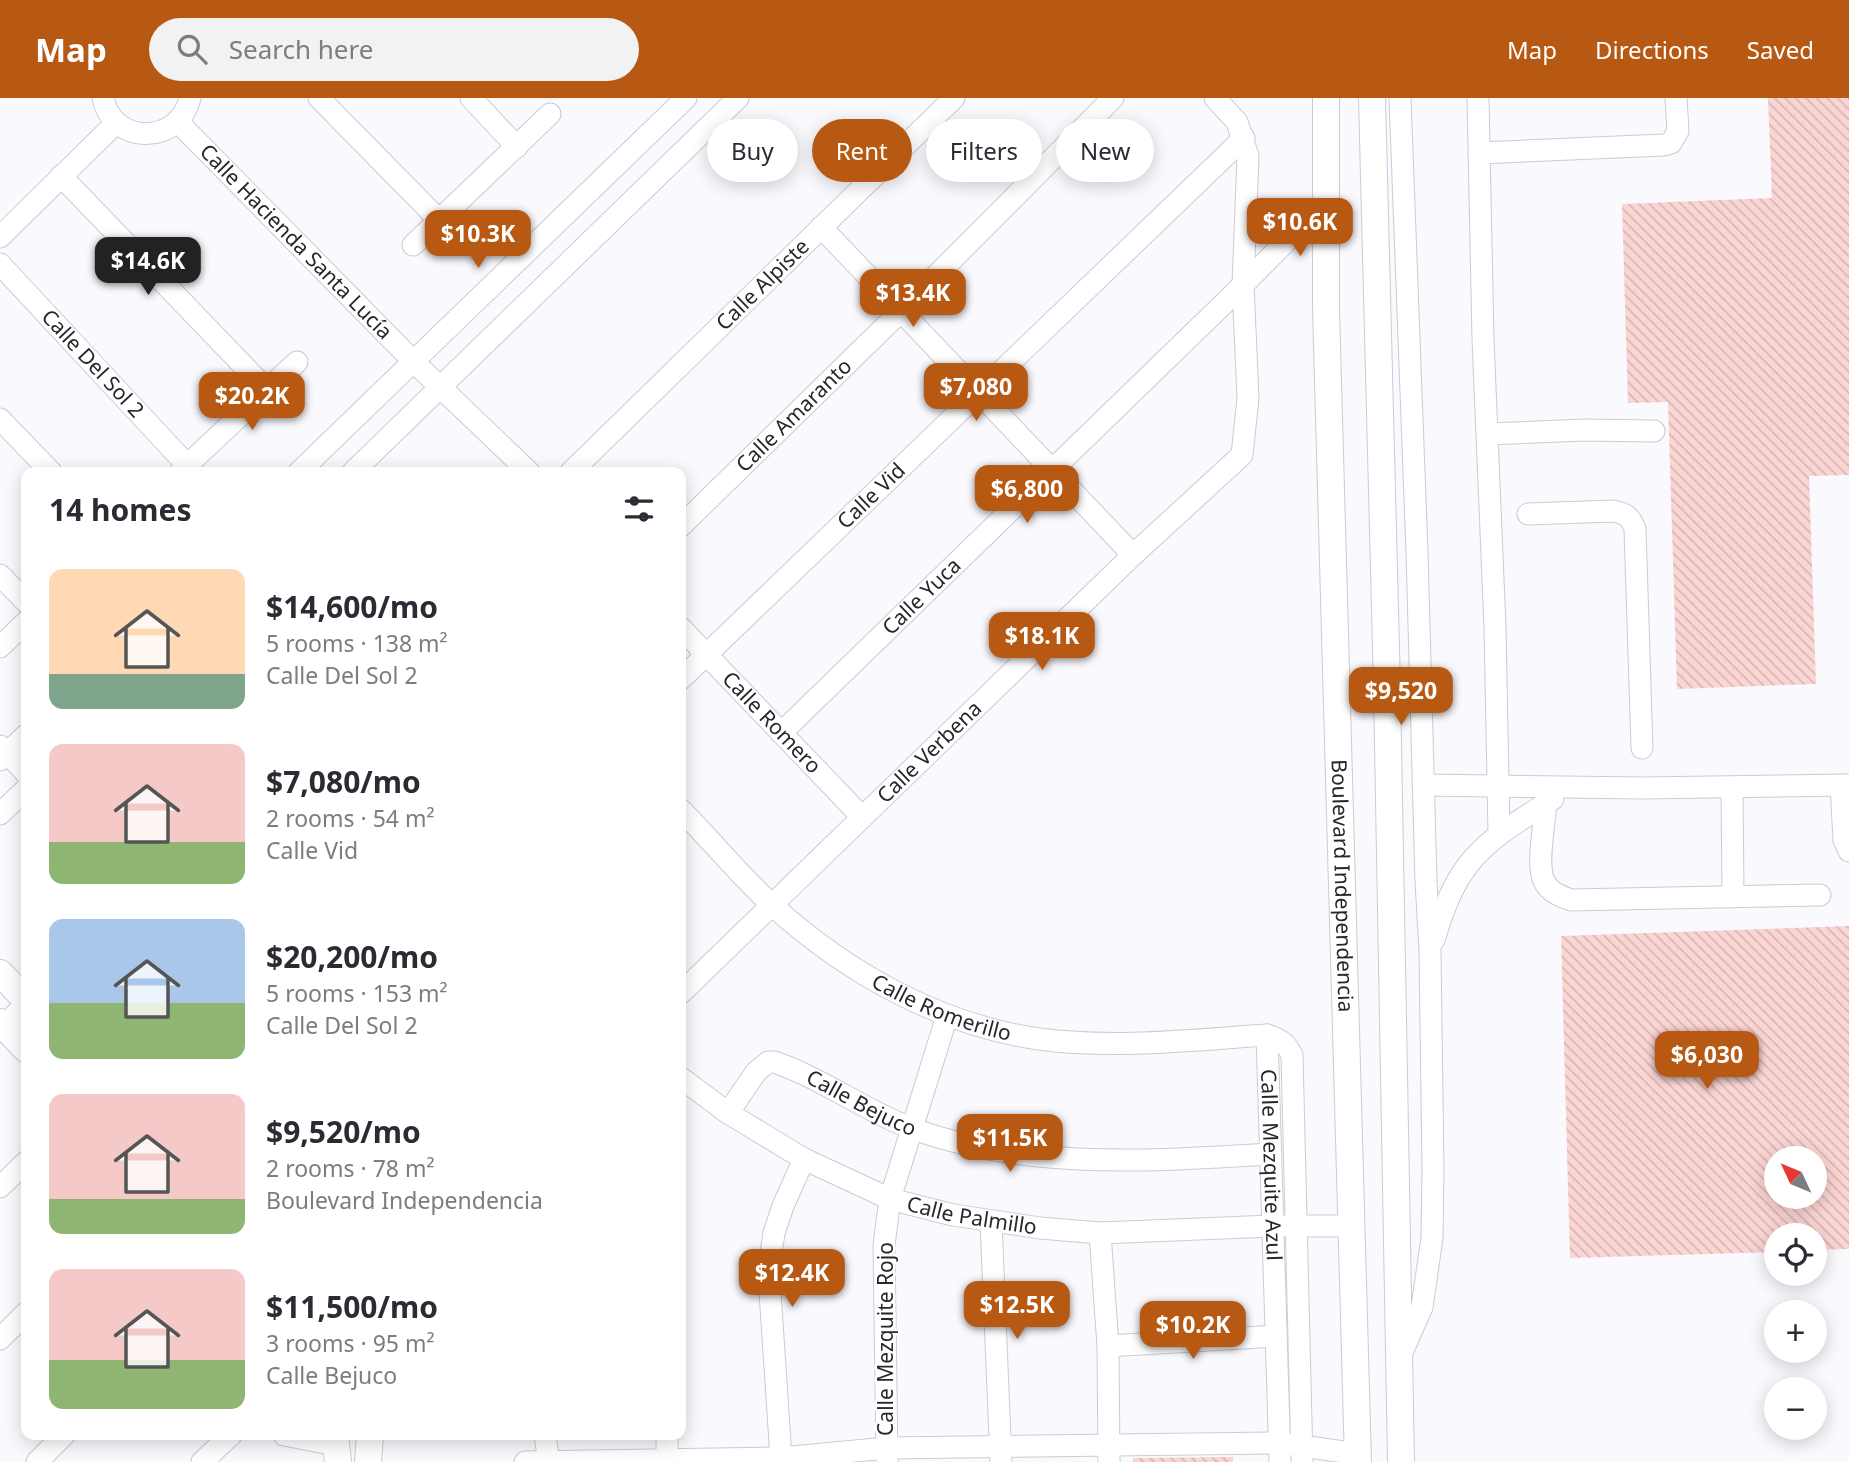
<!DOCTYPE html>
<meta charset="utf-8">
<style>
body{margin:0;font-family:"Noto Sans",sans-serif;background:#f2f2f3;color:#2b2b33;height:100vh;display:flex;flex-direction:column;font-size:26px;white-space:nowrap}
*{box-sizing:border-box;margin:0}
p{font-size:23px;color:#7c7c81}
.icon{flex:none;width:38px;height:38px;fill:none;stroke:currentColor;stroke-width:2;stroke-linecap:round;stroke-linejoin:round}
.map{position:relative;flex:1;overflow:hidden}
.side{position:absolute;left:21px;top:369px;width:665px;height:973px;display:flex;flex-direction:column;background:#fff;border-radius:14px;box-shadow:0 4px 18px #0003}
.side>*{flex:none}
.top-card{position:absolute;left:707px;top:21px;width:665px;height:63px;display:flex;gap:14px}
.needle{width:46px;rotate:314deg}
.fabs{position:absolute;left:1764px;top:1048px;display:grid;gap:14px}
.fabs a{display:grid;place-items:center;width:63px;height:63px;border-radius:50%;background:#fff;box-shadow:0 4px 18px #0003;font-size:35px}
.price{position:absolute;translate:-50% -60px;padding:0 16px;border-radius:14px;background:#b85913;color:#fff;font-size:23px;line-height:46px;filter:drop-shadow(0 2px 4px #0008)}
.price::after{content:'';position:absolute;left:50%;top:42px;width:21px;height:16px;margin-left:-10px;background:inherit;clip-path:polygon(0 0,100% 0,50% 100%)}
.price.on{background:#222;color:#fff}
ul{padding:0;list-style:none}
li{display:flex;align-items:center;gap:21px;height:175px;padding:0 28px}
li span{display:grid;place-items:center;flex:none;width:196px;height:140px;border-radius:14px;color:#555}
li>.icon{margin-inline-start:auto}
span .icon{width:84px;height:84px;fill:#fffc;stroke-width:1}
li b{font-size:30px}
h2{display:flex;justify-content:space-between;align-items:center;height:84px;padding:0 28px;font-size:30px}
.chip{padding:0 24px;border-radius:32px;background:#fff;box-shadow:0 4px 18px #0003;font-size:24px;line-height:63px}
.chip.on{background:#b85913;color:#fff}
header{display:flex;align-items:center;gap:42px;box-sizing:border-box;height:98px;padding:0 35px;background:#b85913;color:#fff}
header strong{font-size:33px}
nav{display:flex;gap:38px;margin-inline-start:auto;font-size:24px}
.search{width:490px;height:63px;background:#f2f2f3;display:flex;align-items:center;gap:18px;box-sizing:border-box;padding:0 24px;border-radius:38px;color:#7c7c81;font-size:26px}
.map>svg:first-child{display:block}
</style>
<header>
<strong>Map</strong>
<div class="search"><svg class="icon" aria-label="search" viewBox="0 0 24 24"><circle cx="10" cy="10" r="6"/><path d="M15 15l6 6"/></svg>Search here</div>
<nav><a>Map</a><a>Directions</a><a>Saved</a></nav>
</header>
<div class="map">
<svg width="1849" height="1364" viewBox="0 0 1849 1364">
<defs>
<pattern id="building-back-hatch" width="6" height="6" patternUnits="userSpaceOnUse" patternTransform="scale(1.75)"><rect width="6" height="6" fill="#fbd5d3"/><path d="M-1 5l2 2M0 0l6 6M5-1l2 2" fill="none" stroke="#d7b7b5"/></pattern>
</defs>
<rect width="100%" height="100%" fill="#f9f9fe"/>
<!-- building -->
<g fill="url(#building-back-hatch)" fill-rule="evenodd">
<path d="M1768,0H1849V377L1809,378L1816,586L1677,591L1668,304L1628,305L1622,106L1772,100Z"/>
<path d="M1849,828V1151L1815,1152V1138H1776V1154L1570,1160L1561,838ZM1776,1060H1815V1099H1776Z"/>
<path d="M1233,1359V1364H1133V1360Z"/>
</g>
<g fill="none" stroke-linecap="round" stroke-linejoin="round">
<defs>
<g id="minor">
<path d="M103,0C113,48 179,47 190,0"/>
<path d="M319,0L439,122"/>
<path d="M471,0L517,49"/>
<path d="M1400,0L1417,454L1426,783L1430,854L1433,1071L1432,1140L1422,1209L1400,1259"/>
<path d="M1478,0L1483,241L1495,529L1499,736"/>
<path id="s1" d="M178,24L414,264L529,374"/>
<path d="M1479,55L1664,47L1671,45L1678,33L1676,0"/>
<path d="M61,78L266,291"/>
<path d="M821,129L1133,457"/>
<path d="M0,139L116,25"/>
<path d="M413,147L550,16"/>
<path id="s2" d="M0,166L187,367"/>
<path d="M0,321L51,374"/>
<path d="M1488,336L1584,332L1654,333"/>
<path d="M180,374L297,264"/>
<path d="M299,374L686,0"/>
<path d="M353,374L738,0"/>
<path id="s3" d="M571,374L954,0"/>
<path d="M1528,416L1613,413C1625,415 1631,419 1635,431L1642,650"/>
<path id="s4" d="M681,428L901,213L1113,0"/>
<path d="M0,477L26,504"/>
<path id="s5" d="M681,530L862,719"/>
<path d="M0,549L26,524"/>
<path id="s6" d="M681,581L1244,40"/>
<path id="s7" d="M781,635L1243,187L1326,103"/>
<path d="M0,648L26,675"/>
<path d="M0,662L26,637"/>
<path d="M1423,687L1643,690L1849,687"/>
<path d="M1841,687L1844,742L1849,753"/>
<path d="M1732,690L1733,797"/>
<path d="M1546,705C1545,724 1536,766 1544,783C1549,794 1560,798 1571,802L1820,797"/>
<path id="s8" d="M681,712C712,743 740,778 773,808C847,875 940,927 1039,941C1114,951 1192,942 1267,937C1280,941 1286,945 1292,957L1302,1364"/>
<path d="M0,716L26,691"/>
<path d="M1434,842C1458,759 1484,745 1553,701"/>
<path id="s9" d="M681,895L1133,457L1242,357L1248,300L1243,187L1248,58L1237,24L1215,0"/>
<path d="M0,932L26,906"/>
<path id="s10" d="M1267,937L1280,1364"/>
<path id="s11" d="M681,980L728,1015L804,1061L890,1101L953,1117L1040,1130L1100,1135L1272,1128H1351"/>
<path id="s12" d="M728,1015L756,974L768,964H774C822,980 865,1013 913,1031C1027,1072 1151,1063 1271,1056"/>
<path d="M0,1089L26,1064"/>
<path d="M991,1124L1001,1364"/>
<path d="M1100,1135L1108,1248L1109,1364"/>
<path d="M0,1241L26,1215"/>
<path d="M1108,1248L1276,1238"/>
<path d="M284,1337L336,1347"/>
<path d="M545,1337L549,1364"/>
<path d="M667,1337V1360"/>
<path d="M781,1360L770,1194V1162L774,1135L783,1108L804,1061"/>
<path d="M887,1362L884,1147L890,1101L947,918"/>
<path d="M37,1364L64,1337"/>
<path d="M202,1364L231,1337"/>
<path d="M525,1364L781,1360L887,1350L1280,1345L1358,1356"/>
</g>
<g id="major">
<path id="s13" d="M1326,0V211L1358,1364"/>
<path d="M1372,0L1387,590L1401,1364"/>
<path d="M0,875L26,902"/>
<path d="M0,924L26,951"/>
<path d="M335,1337L338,1364"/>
<path d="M368,1364L370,1337"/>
</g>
</defs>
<!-- minor casing -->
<use href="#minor" stroke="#cbcbd6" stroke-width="23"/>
<!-- major casing -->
<use href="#major" stroke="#cbcbd6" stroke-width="28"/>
<!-- minor -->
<use href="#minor" stroke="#fff" stroke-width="21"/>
<!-- major -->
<use href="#major" stroke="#fff" stroke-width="26"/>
</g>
<g text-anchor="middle" stroke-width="5" stroke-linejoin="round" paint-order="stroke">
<!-- street labels -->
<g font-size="21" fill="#27272b" stroke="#fff">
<text dy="7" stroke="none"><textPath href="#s1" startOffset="168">Calle Hacienda Santa Lucía</textPath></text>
<text dy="7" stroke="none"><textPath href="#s3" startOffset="268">Calle Alpiste</textPath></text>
<text dy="7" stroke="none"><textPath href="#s2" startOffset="136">Calle Del Sol 2</textPath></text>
<text dy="7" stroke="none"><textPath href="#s4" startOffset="158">Calle Amaranto</textPath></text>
<text dy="7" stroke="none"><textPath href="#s6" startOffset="264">Calle Vid</textPath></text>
<text dy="7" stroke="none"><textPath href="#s7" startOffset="196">Calle Yuca</textPath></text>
<text dy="7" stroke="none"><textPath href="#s5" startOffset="131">Calle Romero</textPath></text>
<text dy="7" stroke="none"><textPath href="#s9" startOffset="346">Calle Verbena</textPath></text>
<text dy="7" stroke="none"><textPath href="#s13" startOffset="788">Boulevard Independencia</textPath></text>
<text dy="7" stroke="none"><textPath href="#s8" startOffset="332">Calle Romerillo</textPath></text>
<text dy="7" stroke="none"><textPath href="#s12" startOffset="168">Calle Bejuco</textPath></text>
<text dy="7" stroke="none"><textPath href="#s10" startOffset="130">Calle Mezquite Azul</textPath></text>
<text dy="7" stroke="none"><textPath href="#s11" startOffset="326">Calle Palmillo</textPath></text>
<text transform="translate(886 1241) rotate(-90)" y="7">Calle Mezquite Rojo</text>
</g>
</g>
</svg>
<div class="fabs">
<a><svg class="needle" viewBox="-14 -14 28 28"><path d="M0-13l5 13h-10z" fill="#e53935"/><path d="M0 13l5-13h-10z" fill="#7c7c81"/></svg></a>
<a><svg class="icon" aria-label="locate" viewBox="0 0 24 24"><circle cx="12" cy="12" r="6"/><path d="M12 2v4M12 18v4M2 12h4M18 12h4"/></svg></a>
<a>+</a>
<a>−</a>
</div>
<b class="price" style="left:1300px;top:160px">$10.6K</b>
<b class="price" style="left:478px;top:172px">$10.3K</b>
<b class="price on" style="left:148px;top:199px">$14.6K</b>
<b class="price" style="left:913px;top:231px">$13.4K</b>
<b class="price" style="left:976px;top:325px">$7,080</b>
<b class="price" style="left:252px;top:334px">$20.2K</b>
<b class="price" style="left:1027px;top:427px">$6,800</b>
<b class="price" style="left:1042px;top:574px">$18.1K</b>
<b class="price" style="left:1401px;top:629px">$9,520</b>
<b class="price" style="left:1707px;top:993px">$6,030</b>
<b class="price" style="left:1010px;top:1076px">$11.5K</b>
<b class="price" style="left:792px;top:1211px">$12.4K</b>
<b class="price" style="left:1017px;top:1243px">$12.5K</b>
<b class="price" style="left:1193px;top:1263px">$10.2K</b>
<div class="top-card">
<a class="chip">Buy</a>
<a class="chip on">Rent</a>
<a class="chip">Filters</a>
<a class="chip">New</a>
</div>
<section class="side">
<h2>14 homes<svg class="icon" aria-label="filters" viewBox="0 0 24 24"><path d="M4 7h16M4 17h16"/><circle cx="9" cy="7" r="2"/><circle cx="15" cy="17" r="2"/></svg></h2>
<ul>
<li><span style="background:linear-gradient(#ffd9b3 75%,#7fa58c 0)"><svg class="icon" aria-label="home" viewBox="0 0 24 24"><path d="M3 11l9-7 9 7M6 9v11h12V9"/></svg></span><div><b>$14,600/mo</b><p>5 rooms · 138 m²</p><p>Calle Del Sol 2</p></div></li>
<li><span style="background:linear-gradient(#f6c9c9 70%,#8fb573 0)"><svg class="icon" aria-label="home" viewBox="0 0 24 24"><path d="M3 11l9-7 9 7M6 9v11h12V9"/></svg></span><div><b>$7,080/mo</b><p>2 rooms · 54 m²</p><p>Calle Vid</p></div></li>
<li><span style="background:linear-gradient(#a9c7e8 60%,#8fb573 0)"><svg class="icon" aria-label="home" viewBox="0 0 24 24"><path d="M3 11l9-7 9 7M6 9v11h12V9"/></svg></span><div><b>$20,200/mo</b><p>5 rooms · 153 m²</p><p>Calle Del Sol 2</p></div></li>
<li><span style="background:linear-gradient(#f6c9c9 75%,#8fb573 0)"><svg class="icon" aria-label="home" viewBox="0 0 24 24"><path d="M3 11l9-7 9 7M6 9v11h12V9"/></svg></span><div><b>$9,520/mo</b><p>2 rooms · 78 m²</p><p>Boulevard Independencia</p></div></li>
<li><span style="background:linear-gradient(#f6c9c9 65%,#8fb573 0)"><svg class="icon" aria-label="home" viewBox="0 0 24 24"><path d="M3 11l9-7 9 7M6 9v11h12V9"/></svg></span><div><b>$11,500/mo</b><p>3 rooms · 95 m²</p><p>Calle Bejuco</p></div></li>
</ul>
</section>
</div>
